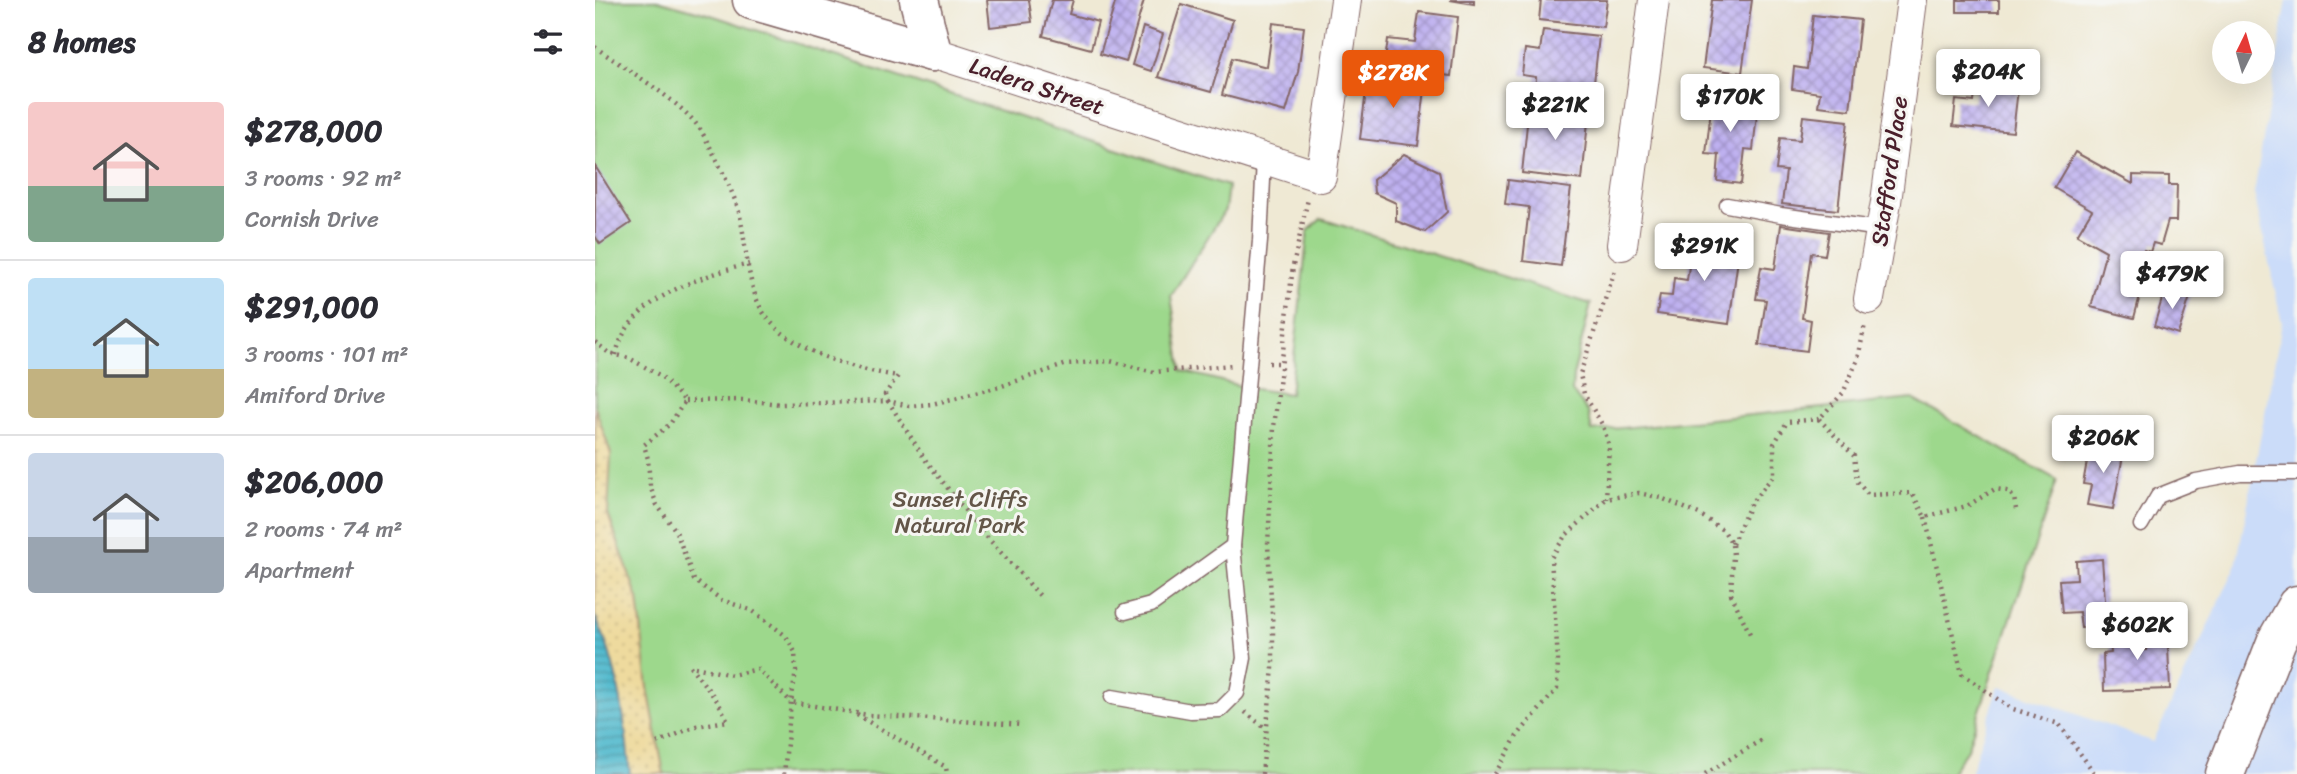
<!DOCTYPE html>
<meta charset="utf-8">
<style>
body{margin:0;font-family:Sriracha,sans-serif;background:#f7f7f7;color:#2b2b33;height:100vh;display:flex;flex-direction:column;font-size:26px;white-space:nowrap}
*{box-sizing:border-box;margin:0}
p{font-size:23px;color:#7c7c81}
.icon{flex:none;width:38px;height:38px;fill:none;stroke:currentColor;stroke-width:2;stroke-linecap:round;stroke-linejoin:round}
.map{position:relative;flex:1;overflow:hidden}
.side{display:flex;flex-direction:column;background:#fff;width:595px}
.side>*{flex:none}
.needle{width:46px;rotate:5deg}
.controls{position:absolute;left:1617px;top:21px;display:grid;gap:14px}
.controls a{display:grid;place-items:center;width:63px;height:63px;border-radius:50%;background:#fff;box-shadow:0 7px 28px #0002;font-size:35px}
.price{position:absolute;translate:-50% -60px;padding:0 16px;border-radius:7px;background:#fff;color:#222;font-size:23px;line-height:46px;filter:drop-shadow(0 2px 4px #0008)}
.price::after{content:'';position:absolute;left:50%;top:42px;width:21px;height:16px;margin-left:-10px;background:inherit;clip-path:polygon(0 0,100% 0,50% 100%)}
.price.current{background:#ea580c;color:#fff}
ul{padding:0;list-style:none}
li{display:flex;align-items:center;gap:21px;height:175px;padding:0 28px}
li+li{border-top:2px solid #e1e1e2}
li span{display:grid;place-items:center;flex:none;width:196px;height:140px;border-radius:7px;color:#555}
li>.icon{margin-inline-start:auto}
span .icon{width:84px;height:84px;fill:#fffc;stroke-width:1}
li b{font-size:30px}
h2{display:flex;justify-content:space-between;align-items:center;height:84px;padding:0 28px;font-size:30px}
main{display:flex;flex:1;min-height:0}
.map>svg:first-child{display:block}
</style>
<main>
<section class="side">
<h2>8 homes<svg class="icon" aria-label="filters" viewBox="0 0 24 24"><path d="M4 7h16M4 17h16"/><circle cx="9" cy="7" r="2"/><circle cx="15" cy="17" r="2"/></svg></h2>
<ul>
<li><span style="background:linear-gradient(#f6c9c9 60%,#7fa58c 0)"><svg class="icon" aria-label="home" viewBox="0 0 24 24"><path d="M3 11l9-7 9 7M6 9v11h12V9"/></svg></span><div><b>$278,000</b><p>3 rooms · 92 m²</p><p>Cornish Drive</p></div></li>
<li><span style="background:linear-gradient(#bfe0f5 65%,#c2b280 0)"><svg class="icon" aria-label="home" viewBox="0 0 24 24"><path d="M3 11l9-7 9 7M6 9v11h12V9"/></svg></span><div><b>$291,000</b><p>3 rooms · 101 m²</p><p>Amiford Drive</p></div></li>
<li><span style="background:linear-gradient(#c9d6e8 60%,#9aa5b1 0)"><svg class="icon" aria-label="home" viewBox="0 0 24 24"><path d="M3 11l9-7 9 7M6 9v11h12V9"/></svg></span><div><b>$206,000</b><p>2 rooms · 74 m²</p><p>Apartment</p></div></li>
</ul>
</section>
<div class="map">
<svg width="1702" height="774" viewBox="0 0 1702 774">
<defs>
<pattern id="sand-dots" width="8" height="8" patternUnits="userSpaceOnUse" patternTransform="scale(1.75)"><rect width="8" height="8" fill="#eeda9e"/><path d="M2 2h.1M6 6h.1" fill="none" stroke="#cebb88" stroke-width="1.8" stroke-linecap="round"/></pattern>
<pattern id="water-rules" width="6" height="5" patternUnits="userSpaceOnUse" patternTransform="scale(1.75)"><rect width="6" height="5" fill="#51bace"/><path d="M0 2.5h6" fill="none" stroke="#4597a7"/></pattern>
<pattern id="building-cross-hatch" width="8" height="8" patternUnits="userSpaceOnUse" patternTransform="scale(1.75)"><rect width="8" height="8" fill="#beb0f0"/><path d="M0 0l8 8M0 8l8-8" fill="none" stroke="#9c8fc3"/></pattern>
</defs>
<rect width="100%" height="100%" fill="#f6f6f2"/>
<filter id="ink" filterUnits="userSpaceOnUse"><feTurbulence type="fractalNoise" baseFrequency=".0143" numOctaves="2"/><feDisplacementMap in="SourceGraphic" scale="14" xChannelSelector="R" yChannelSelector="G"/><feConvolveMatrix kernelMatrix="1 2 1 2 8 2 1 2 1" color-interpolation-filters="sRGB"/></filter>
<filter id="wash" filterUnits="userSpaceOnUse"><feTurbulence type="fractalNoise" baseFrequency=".00686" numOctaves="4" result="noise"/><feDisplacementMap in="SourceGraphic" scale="28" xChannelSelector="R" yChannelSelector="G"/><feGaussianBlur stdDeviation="1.57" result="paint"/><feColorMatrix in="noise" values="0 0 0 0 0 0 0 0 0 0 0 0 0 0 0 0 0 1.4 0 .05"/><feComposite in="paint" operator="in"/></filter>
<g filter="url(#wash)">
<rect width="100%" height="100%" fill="#efe9d4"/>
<!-- built -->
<path fill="#cbdcf9" d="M1692,0H1702V774H1377L1376,771L1404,686L1558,742L1641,566L1687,323L1659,193Z"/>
<!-- green -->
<path fill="#9dd88c" stroke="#747c5c" stroke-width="2" d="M0,0H62L113,14L633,186L630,210L576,296L587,371L653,388L695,394L713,231L726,219L996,304L978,376L977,391L993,412L997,431L1318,399L1462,480L1372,749L1355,774H35L0,616Z"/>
<!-- sand -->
<path fill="url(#sand-dots)" stroke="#9c7c64" stroke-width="2" d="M0,407L16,454L13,514L43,599L53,688L69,774H29L0,639Z"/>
<!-- water -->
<path fill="url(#water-rules)" stroke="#4e6c7c" stroke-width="2" d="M0,616C24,665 30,721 35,774H0Z"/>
<g id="blocks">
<!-- building -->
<g fill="url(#building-cross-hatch)">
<path d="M392,0H434L437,22L395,27Z"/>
<path d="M457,0H478L474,14L503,22L496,49L448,36Z"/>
<path d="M521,0H549L531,62L505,54Z"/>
<path d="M855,0H879V4Z"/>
<path d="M946,0H1012L1008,27L944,20Z"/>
<path d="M1117,0H1157L1147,73L1108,68Z"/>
<rect x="1362" y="0" width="42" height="12"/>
<path d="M586,4L638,20L616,92L563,77Z"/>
<path d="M824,12L863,17L856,76L789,67L793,39L820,42Z"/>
<path d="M1218,15L1265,20L1255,110L1223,106L1225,93L1197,89L1199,67L1212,69Z"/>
<path d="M678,23L709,27L703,72L691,112L627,95L637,58L672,67Z"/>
<path d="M548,27L568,34L556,71L537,65Z"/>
<path d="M948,30L1004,36L997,102L940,95L941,77L927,75L930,49L945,51Z"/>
<path d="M773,75L831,81L823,146L765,139Z"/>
<path d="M1381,84L1423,89L1418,132L1358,126L1361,100L1379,102Z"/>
<path d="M1118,90L1152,94L1150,113L1162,114L1158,150L1150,149L1146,184L1122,181L1124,155L1111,154Z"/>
<path d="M934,105L994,112L987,180L927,173Z"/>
<path d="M1208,116L1253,121L1243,210L1187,204L1191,171L1181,170L1185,138L1205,140Z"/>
<path d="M1480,152L1538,184V175L1574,176V185H1582L1581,221H1573L1566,245L1558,243L1555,252L1549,250L1548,252L1556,254L1539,318L1496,307L1511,251L1482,235L1497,210L1459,188Z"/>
<path d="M809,154L844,171L852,212L830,232L801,221V203L779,193L778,180Z"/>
<path d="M0,166L36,223L5,244L0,236Z"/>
<path d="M913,180L976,188L966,266L928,261L934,207L910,204Z"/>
<path d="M1186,225L1234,232L1230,255L1216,253L1207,318L1216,320L1212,351L1164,345L1171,300L1161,299L1166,267L1180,269Z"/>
<path d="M1100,226L1127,230L1123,256L1143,259L1134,324L1062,314L1065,295L1077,296L1079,278L1092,280Z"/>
<path d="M1570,289L1595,297L1583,334L1559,326Z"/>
<path d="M1495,444L1529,450L1518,509L1492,505L1496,485L1488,484Z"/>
<path d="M1507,559L1512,627L1486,628L1484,612L1467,613L1464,580L1482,579L1481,561Z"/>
<path d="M1572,627L1575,689L1509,691L1508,654L1516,653L1514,630L1536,629L1537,650H1552V628Z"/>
</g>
</g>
</g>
<g filter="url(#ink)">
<use href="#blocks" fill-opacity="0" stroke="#846666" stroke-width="2"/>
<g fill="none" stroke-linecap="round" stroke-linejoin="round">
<defs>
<g id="lane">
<path d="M1132,205L1186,215L1286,229"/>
<path d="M1546,525L1563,496L1601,481L1645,473H1702"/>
<path d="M530,612L556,605L638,546"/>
<path d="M517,697L596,711L625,710L642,693L649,658L638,546L665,241L669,159"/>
</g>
<g id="street">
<path d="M337,52L726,177L751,0"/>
<path d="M1027,245L1059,0"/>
<path d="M1274,299L1291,202L1317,0"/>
</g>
<g id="secondary">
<path d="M157,0L337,52"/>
<path d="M324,0L337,52"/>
<path d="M1630,774L1682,640L1702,605"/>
</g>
</defs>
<!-- lane casing -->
<use href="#lane" stroke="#846666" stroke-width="17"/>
<!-- street casing -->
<use href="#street" stroke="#846666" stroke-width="32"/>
<!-- secondary casing -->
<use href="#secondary" stroke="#846666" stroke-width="41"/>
<!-- path -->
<g stroke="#846666" stroke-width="4.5" stroke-dasharray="2 5" stroke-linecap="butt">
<path d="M0,47C29,68 86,101 105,129C115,145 139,193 144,212C152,243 151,288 170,315C197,352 260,370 303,376L290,394L293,401L314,406L337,404L404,387L472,364L515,361L559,372L637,365"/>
<path d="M0,342L14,353L34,358L66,376L90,401L75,424L49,445L53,459L55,486L62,505L81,531L99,580L127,600L158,611L191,636L200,652L201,671L196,702L273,715L428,725"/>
<path d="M21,355C32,299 106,276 154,264"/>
<path d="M674,363H686"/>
<path d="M90,401L147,400L186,404L293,401L329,458L383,527L447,598"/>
<path d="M1224,419L1259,456L1262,481L1273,495L1317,493L1330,517L1372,506L1400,489L1413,491L1419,498L1421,509"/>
<path d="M1011,499L1014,445L1008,426L989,394L985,374L1020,270"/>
<path d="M1330,517L1367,674L1415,708L1464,724L1500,774"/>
<path d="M1137,544L1156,503L1179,475V444L1192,422L1224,419L1248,393L1263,359L1270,324"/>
<path d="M650,712L670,728"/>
<path d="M262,715L351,767L352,774"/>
<path d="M62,743L101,726L133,721L123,702L95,666L137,675L163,669L196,702L189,774"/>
<path d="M667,774L678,668V632L673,545L679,427L698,266L713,199"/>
<path d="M900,774L922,736L962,689L963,660L956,558L970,536L1011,499L1044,493L1066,498L1104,514L1129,531L1137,544L1138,555L1136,594L1156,636"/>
<path d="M1110,774L1168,739"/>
</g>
<!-- lane -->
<use href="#lane" stroke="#fff" stroke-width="14"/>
<!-- street -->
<use href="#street" stroke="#fff" stroke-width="30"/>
<!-- secondary -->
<use href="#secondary" stroke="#fff" stroke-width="38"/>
</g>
</g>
<g text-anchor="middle" stroke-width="6" stroke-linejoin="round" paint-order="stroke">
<!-- street labels -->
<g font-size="23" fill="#4a1f2b" stroke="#f6f6f2">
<text transform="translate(442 86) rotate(18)" y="8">Ladera Street</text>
<text transform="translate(1294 171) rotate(-82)" y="8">Stafford Place</text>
</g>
<!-- park labels -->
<g font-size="23" fill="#635648" stroke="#f6f6f2">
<text x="365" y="507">Sunset Cliffs<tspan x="365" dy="26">Natural Park</tspan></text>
</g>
</g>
</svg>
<div class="controls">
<a><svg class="needle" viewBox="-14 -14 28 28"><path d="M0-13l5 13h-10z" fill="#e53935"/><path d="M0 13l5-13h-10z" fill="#7c7c81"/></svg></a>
</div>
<b class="price" style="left:1393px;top:109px">$204K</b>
<b class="price current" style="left:798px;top:110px">$278K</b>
<b class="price" style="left:1135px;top:134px">$170K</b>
<b class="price" style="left:960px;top:142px">$221K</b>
<b class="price" style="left:1109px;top:283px">$291K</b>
<b class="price" style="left:1577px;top:311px">$479K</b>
<b class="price" style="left:1508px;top:475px">$206K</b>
<b class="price" style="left:1542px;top:662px">$602K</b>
</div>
</main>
